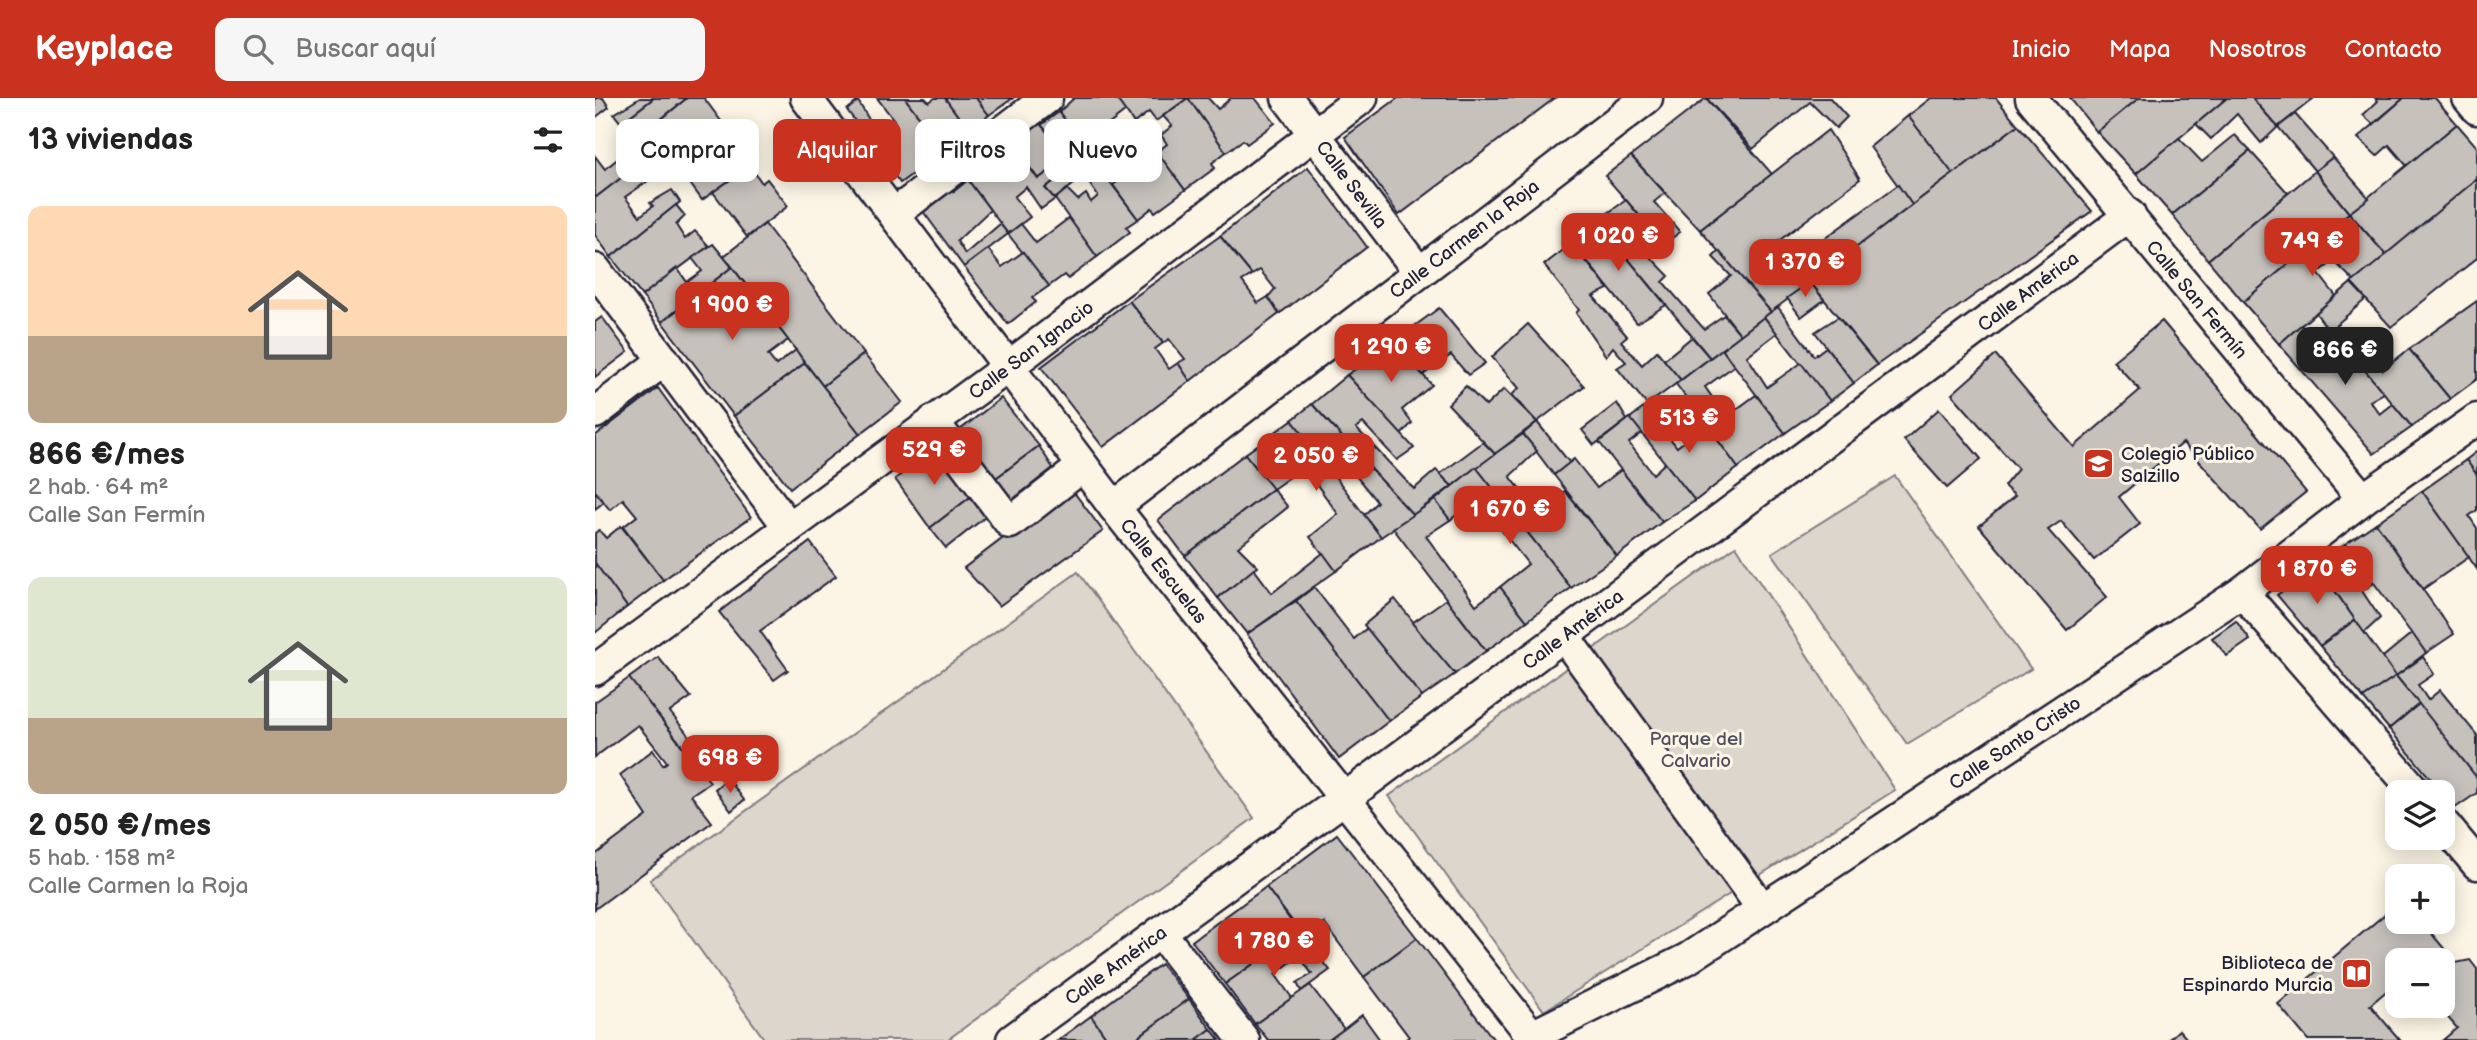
<!DOCTYPE html>
<html lang="es">
<meta charset="utf-8">
<style>
body{margin:0;font-family:"Balsamiq Sans",sans-serif;background:#f6f6f6;color:#222;height:100vh;display:flex;flex-direction:column;font-size:26px;white-space:nowrap}
*{box-sizing:border-box;margin:0}
p{font-size:23px;color:#767676}
.icon{flex:none;width:38px;height:38px;fill:none;stroke:currentColor;stroke-width:2;stroke-linecap:round;stroke-linejoin:round}
.map{position:relative;flex:1;overflow:hidden}
.drawer{display:flex;flex-direction:column;background:#fff;width:595px}
.drawer>*{flex:none}
.hud{position:absolute;left:21px;top:21px;width:665px;height:63px;display:flex;gap:14px}
.controls{position:absolute;left:1790px;top:682px;display:grid;gap:14px}
.controls a{display:grid;place-items:center;width:70px;height:70px;border-radius:14px;background:#fff;box-shadow:0 4px 18px #0003;font-size:35px}
.price{position:absolute;translate:-50% -60px;padding:0 16px;border-radius:14px;background:#c8321e;color:#fff;font-size:23px;line-height:46px;filter:drop-shadow(0 2px 4px #0008)}
.price::after{content:'';position:absolute;left:50%;top:42px;width:21px;height:16px;margin-left:-10px;background:inherit;clip-path:polygon(0 0,100% 0,50% 100%)}
.price.active{background:#222;color:#fff}
ul{padding:0;list-style:none}
li{display:grid;align-content:center;gap:14px;height:371px;padding:0 28px}
li span{display:grid;place-items:center;height:217px;border-radius:14px;color:#555}
li>.icon{margin-inline-start:auto}
span .icon{width:126px;height:126px;fill:#fffc;stroke-width:1}
li b{font-size:30px}
h2{display:flex;justify-content:space-between;align-items:center;height:84px;padding:0 28px;font-size:30px}
.pill{padding:0 24px;border-radius:14px;background:#fff;box-shadow:0 4px 18px #0003;font-size:24px;line-height:63px}
.pill.active{background:#c8321e;color:#fff}
header{display:flex;align-items:center;gap:42px;box-sizing:border-box;height:98px;padding:0 35px;background:#c8321e;color:#fff}
header strong{font-size:33px}
nav{display:flex;gap:38px;margin-inline-start:auto;font-size:24px}
.search{width:490px;height:63px;background:#f6f6f6;display:flex;align-items:center;gap:18px;box-sizing:border-box;padding:0 24px;border-radius:14px;color:#767676;font-size:26px}
main{display:flex;flex:1;min-height:0}
.map>svg:first-child{display:block}
</style>
<header>
<strong>Keyplace</strong>
<div class="search"><svg class="icon" aria-label="search" viewBox="0 0 24 24"><circle cx="10" cy="10" r="6"/><path d="M15 15l6 6"/></svg>Buscar aquí</div>
<nav><a>Inicio</a><a>Mapa</a><a>Nosotros</a><a>Contacto</a></nav>
</header>
<main>
<section class="drawer">
<h2>13 viviendas<svg class="icon" aria-label="filters" viewBox="0 0 24 24"><path d="M4 7h16M4 17h16"/><circle cx="9" cy="7" r="2"/><circle cx="15" cy="17" r="2"/></svg></h2>
<ul>
<li><span style="background:linear-gradient(#ffd9b3 60%,#b9a48a 0)"><svg class="icon" aria-label="home" viewBox="0 0 24 24"><path d="M3 11l9-7 9 7M6 9v11h12V9"/></svg></span><div><b>866 €/mes</b><p>2 hab. · 64 m²</p><p>Calle San Fermín</p></div></li>
<li><span style="background:linear-gradient(#dfe7d0 65%,#b9a48a 0)"><svg class="icon" aria-label="home" viewBox="0 0 24 24"><path d="M3 11l9-7 9 7M6 9v11h12V9"/></svg></span><div><b>2 050 €/mes</b><p>5 hab. · 158 m²</p><p>Calle Carmen la Roja</p></div></li>
</ul>
</section>
<div class="map">
<svg width="1882" height="942" viewBox="0 0 1882 942">
<rect width="100%" height="100%" fill="#fcf5e5"/>
<filter id="ink" filterUnits="userSpaceOnUse"><feTurbulence type="fractalNoise" baseFrequency=".0143" numOctaves="2"/><feDisplacementMap in="SourceGraphic" scale="14" xChannelSelector="R" yChannelSelector="G"/><feConvolveMatrix kernelMatrix="1 2 1 2 8 2 1 2 1" color-interpolation-filters="sRGB"/></filter>
<g filter="url(#ink)">
<!-- green -->
<g fill="#dcd6cc" stroke="#7f7c84" stroke-width="2">
<path d="M1300,378L1436,571L1312,646L1177,455Z"/>
<path d="M1141,448L1300,692L949,913L794,698Z"/>
<path d="M483,474L659,720L352,942H170L55,782Z"/>
</g>
<!-- building -->
<g fill="#c6c1bb" stroke="#22223b" stroke-width="2">
<path d="M0,0H8L14,9L0,20Z"/>
<path d="M45,0H59L26,25L19,16Z"/>
<path d="M59,0H92L40,42L26,25Z"/>
<path d="M92,0H109L126,23L87,52L63,24Z"/>
<path d="M282,0H310L346,47L330,59L335,63L305,85L252,12L263,3L276,25L283,22L288,30L299,22Z"/>
<path d="M310,0H330L334,4L340,0H350L374,33L350,52Z"/>
<path d="M350,0H381L394,17L374,33Z"/>
<path d="M381,0H418L394,17Z"/>
<path d="M479,0H521L531,13L487,47L464,14Z"/>
<path d="M521,0H593L561,23L554,14L539,25Z"/>
<path d="M593,0H613L623,11L636,0H660L680,25L652,46L648,42L631,54Z"/>
<path d="M593,0L631,54L617,65L620,70L590,92L562,54L572,46L566,37L577,28L568,18Z"/>
<path d="M803,0H960L804,117L750,39Z"/>
<path d="M1111,0H1235L1252,19L1241,30L1215,4L1158,51Z"/>
<path d="M1111,0L1177,76L1105,132L1036,58Z"/>
<path d="M1336,0H1401L1423,27L1358,76L1313,18Z"/>
<path d="M1475,0H1544L1502,34Z"/>
<path d="M1544,0H1632L1541,76L1502,34Z"/>
<path d="M1632,0H1657L1683,29L1666,45L1642,16L1616,41L1601,26Z"/>
<path d="M1657,0H1719L1683,29Z"/>
<path d="M1780,0H1809L1778,26L1768,17L1783,3Z"/>
<path d="M1809,0H1840L1862,26L1812,68L1794,47L1782,58L1763,40Z"/>
<path d="M464,14L496,57L480,69L446,27Z"/>
<path d="M1700,16L1738,59L1720,73L1683,29Z"/>
<path d="M1313,18L1358,76L1317,107L1275,49Z"/>
<path d="M442,22L489,78L460,101L450,90L460,82L453,74L443,81L415,42Z"/>
<path d="M126,23L146,50L141,53L155,68L107,102L91,80L102,72L87,52Z"/>
<path d="M539,25L547,35L503,68L496,57Z"/>
<path d="M1862,26L1882,49V81L1791,157L1754,115Z"/>
<path d="M1423,27L1497,113L1282,267L1215,184Z"/>
<path d="M1233,32L1265,81L1160,161L1178,178L1303,87L1317,107L1176,214L1105,132Z"/>
<path d="M50,34L63,50L51,58L40,42Z"/>
<path d="M1640,37L1655,53L1577,117L1541,76L1584,40L1607,64Z"/>
<path d="M539,40L549,53L557,47L590,92L560,114L557,110L543,121L518,87L534,75L527,67L512,79L503,68Z"/>
<path d="M415,42L443,81L453,74L460,82L450,90L460,101L446,111L431,89L419,99L435,119L413,136L373,82L389,71L387,64Z"/>
<path d="M1655,53L1693,95L1613,162L1577,117Z"/>
<path d="M0,58L10,71L25,59L34,74L0,100Z"/>
<path d="M1036,58L1070,95L1059,104L1085,134L1069,146L1010,78Z"/>
<path d="M1738,59L1774,100L1754,115L1720,73Z"/>
<path d="M52,60L63,76L30,99L45,118L58,108L55,105L77,92L85,104L16,159L0,137V100Z"/>
<path d="M155,68L167,85L172,81L193,108L152,139L118,94Z"/>
<path d="M503,68L543,121L531,129L535,134L502,159L460,101L472,91L483,102L491,96L496,104L503,98L489,78Z"/>
<path d="M713,69L772,149L684,216L673,199L680,191L665,172L657,177L625,138Z"/>
<path d="M1720,73L1754,115L1648,204L1613,162Z"/>
<path d="M1882,81V160L1796,229L1756,185Z"/>
<path d="M373,82L395,112L362,143L370,156L405,126L413,136L369,169L327,112L354,88L358,94Z"/>
<path d="M1031,102L1058,134L1044,147L1074,178L1068,184L1109,231L1129,217L1146,237L1115,260L1002,123Z"/>
<path d="M81,107L90,118L81,127L90,141L100,133L114,148L47,198L16,159Z"/>
<path d="M1754,115L1791,157L1759,183L1739,163L1723,175L1741,198L1684,246L1648,204Z"/>
<path d="M474,120L502,159L473,181L469,177L454,188L413,136L426,126L441,145Z"/>
<path d="M1002,123L1071,207L1042,225L977,145Z"/>
<path d="M170,126L269,256L228,288L129,158Z"/>
<path d="M625,138L657,177L647,183L663,205L673,199L684,216L595,283L583,265L590,261L574,241L568,245L534,203Z"/>
<path d="M977,145L1013,191L998,198L1032,238L1026,243L1047,267L1062,253L1086,282L1052,307L1022,270L1031,264L1018,249L1011,258L981,215L984,212L949,167Z"/>
<path d="M118,146L137,169L67,224L47,198L82,170L92,184L107,173L97,160Z"/>
<path d="M393,151L407,169L428,154L454,188L437,200L441,204L413,226L369,169Z"/>
<path d="M1124,153L1176,214L1146,237L1114,196L1136,178L1118,159Z"/>
<path d="M137,169L193,242L173,257L181,267L201,252L210,265L139,318L67,224Z"/>
<path d="M1215,184L1229,202L1206,219L1192,200Z"/>
<path d="M1756,185L1771,201L1734,233L1721,215Z"/>
<path d="M534,203L568,245L560,251L574,271L583,265L595,283L508,349L446,269Z"/>
<path d="M1882,203V281L1855,301L1814,251Z"/>
<path d="M1183,209L1219,258L1231,249L1259,285L1235,303L1169,219Z"/>
<path d="M844,210L890,265L873,277L856,257L828,277L798,244Z"/>
<path d="M7,219L33,254L0,279V224Z"/>
<path d="M1169,219L1182,235L1152,258L1172,289L1206,265L1235,303L1190,335L1127,251Z"/>
<path d="M1243,219L1282,267L1259,285L1220,234Z"/>
<path d="M1567,223L1711,394L1665,431L1588,345L1524,399L1545,426L1499,462L1466,423L1453,432L1512,499L1472,532L1384,428L1420,398L1409,388L1423,371L1357,296L1401,257L1479,349L1545,292L1518,263Z"/>
<path d="M933,226L989,288L942,324L917,297L924,290L897,259Z"/>
<path d="M1706,227L1717,240L1730,228L1752,253L1740,264L1750,277L1764,264L1789,295L1775,303L1785,316L1798,306L1817,329L1779,356L1684,246Z"/>
<path d="M1097,239L1115,260L1086,282L1069,262Z"/>
<path d="M798,244L837,287L807,312L817,325L806,337L752,277Z"/>
<path d="M1127,251L1139,268L1110,289L1131,319L1161,297L1190,335L1143,370L1081,286Z"/>
<path d="M1814,251L1855,301L1817,329L1759,259L1770,252L1788,272Z"/>
<path d="M269,256L307,304L265,336L228,288Z"/>
<path d="M210,265L265,336L195,390L139,318Z"/>
<path d="M752,277L819,350L802,362L768,325L761,330L819,391L841,372L857,388L818,417L717,306Z"/>
<path d="M871,288L891,308L909,291L942,324L900,356L853,306Z"/>
<path d="M63,290L156,419L68,482L28,429L42,418L28,401L15,412L0,393V338Z"/>
<path d="M406,300L444,348L401,380L365,332Z"/>
<path d="M1022,305L1032,322L999,347L987,332Z"/>
<path d="M717,306L818,417L786,439L769,417L782,404L753,368L739,378L697,322Z"/>
<path d="M1050,309L1082,349L1111,326L1143,370L1100,403L1035,320Z"/>
<path d="M1344,311L1386,361L1352,390L1309,342Z"/>
<path d="M1035,320L1047,335L1034,345L1058,376L1070,365L1100,403L1067,424L1004,344Z"/>
<path d="M697,322L786,439L741,473L715,439L743,416L709,369L678,391L650,356Z"/>
<path d="M942,324L975,365L959,377L928,336Z"/>
<path d="M928,336L942,353L915,378L943,414L970,393L1022,458L976,490L881,369Z"/>
<path d="M888,344L900,356L857,388L845,376Z"/>
<path d="M444,348L458,370L417,402L401,380Z"/>
<path d="M342,349L378,397L335,430L300,381Z"/>
<path d="M1882,353V377L1871,362Z"/>
<path d="M650,356L678,391L590,458L563,422Z"/>
<path d="M979,361L1002,390L1026,372L1067,424L1022,458L959,377Z"/>
<path d="M1871,362L1882,377V412L1874,418L1882,430V471L1827,393Z"/>
<path d="M881,369L976,490L932,523L905,489L933,466L882,401L855,422L840,402Z"/>
<path d="M475,389L508,433L404,508L369,470Z"/>
<path d="M678,391L693,409L643,449L663,469L623,500L590,458Z"/>
<path d="M0,393L9,404L0,411Z"/>
<path d="M1827,393L1874,459L1828,491L1781,425Z"/>
<path d="M378,397L394,416L351,450L335,430Z"/>
<path d="M840,402L855,422L831,438L881,507L905,489L932,523L891,553L798,430Z"/>
<path d="M1781,425L1859,536L1831,555L1750,446Z"/>
<path d="M26,428L68,482L32,509L0,465V435L4,432L11,440Z"/>
<path d="M215,444L241,478L165,533L193,572L179,582L124,514Z"/>
<path d="M1750,446L1779,485L1767,493L1785,520L1769,535L1722,467Z"/>
<path d="M728,455L741,473L652,536L623,500L659,471L677,495Z"/>
<path d="M0,465L32,509L0,535Z"/>
<path d="M1722,467L1760,522L1725,548L1682,497Z"/>
<path d="M719,489L759,541L772,530L827,599L794,623L701,503Z"/>
<path d="M800,501L860,576L827,599L769,527Z"/>
<path d="M851,501L891,553L860,576L817,525Z"/>
<path d="M701,503L794,623L744,661L652,536Z"/>
<path d="M1760,522L1801,578L1768,600L1725,548Z"/>
<path d="M1641,523L1655,542L1632,558L1617,540Z"/>
<path d="M1817,535L1831,555L1801,578L1788,559Z"/>
<path d="M63,559L96,599L75,614L109,657L100,664L34,580Z"/>
<path d="M1828,559L1839,576L1823,587L1833,602L1845,592L1882,637V680L1801,578Z"/>
<path d="M1801,578L1824,606L1794,631L1768,600Z"/>
<path d="M34,580L115,684L96,697L117,724L0,811V757L52,718L25,677L58,652L68,667L72,664L43,627L0,659V604Z"/>
<path d="M1824,606L1882,680V695L1860,710L1794,631Z"/>
<path d="M133,680L149,702L136,713L120,691Z"/>
<path d="M742,736L822,840L769,879L729,825L711,841L671,789Z"/>
<path d="M671,789L704,834L630,886L597,843Z"/>
<path d="M1802,806V824H1827L1861,865L1875,862L1882,871V942H1848L1862,930L1843,908H1848V863H1802V884L1775,907L1805,942H1713L1683,906Z"/>
<path d="M704,834L735,872L706,893L702,885L717,876L704,858L680,876L697,900L660,926L630,886Z"/>
<path d="M822,840L899,942H809L814,939L769,879Z"/>
<path d="M566,866L594,901L539,942H513L496,918Z"/>
<path d="M715,887L749,931L734,942H673L660,926Z"/>
<path d="M594,901L616,931L601,942H539Z"/>
<path d="M767,917L785,942H734L749,931Z"/>
<path d="M496,918L513,942H463Z"/>
<path d="M616,931L625,942H601Z"/>
<path d="M1584,932L1593,942H1573Z"/>
</g>
<g fill="none" stroke-linecap="round" stroke-linejoin="round">
<defs>
<g id="minor">
<path id="s1" d="M211,0L519,409L937,938L1092,861L1647,494L1768,401L1882,321"/>
<path id="s2" d="M692,0L824,174"/>
<path id="s3" d="M1436,0L1768,401"/>
<path d="M1873,0L1882,11"/>
<path d="M299,116L452,0"/>
<path d="M0,171L193,428"/>
<path d="M0,315L69,262"/>
<path d="M338,323L415,425L488,368"/>
<path id="s4" d="M519,409L1052,0"/>
<path d="M1647,494L1822,695"/>
<path d="M968,537L1167,810"/>
<path id="s5" d="M0,572L413,269L767,0"/>
<path d="M1848,725L1882,766"/>
<path d="M565,834L649,942"/>
<path id="s6" d="M417,942L750,700L1535,117"/>
</g>
</defs>
<!-- minor casing -->
<use href="#minor" stroke="#22223b" stroke-width="35"/>
<!-- minor -->
<use href="#minor" stroke="#fcf5e5" stroke-width="30"/>
</g>
</g>
<!-- icons -->
<defs>
<symbol id="school-square" viewBox="-11 -11 22 22"><rect x="-9" y="-9" width="18" height="18" rx="4" fill="#c8321e" stroke="#fcf5e5"/><path d="M0-5L7-2L0 1L-7-2ZM-4 1L0 2.5L4 1V4Q0 6-4 4Z" fill="#fff"/></symbol>
<symbol id="library-square" viewBox="-11 -11 22 22"><rect x="-9" y="-9" width="18" height="18" rx="4" fill="#c8321e" stroke="#fcf5e5"/><path d="M-6-4Q-3-5.5-.7-3.5V5Q-3 3-6 4ZM6-4Q3-5.5 .7-3.5V5Q3 3 6 4Z" fill="#fff"/></symbol>
</defs>
<g fill-rule="evenodd">
<use href="#school-square" x="1486" y="348" width="35" height="35"/>
<use href="#library-square" x="1744" y="858" width="35" height="35"/>
</g>
<g text-anchor="middle" stroke-width="6" stroke-linejoin="round" paint-order="stroke">
<!-- street labels -->
<g font-size="19" fill="#22223b" stroke="#fcf5e5">
<text dy="7" stroke="none"><textPath href="#s2" startOffset="108">Calle Sevilla</textPath></text>
<text dy="7" stroke="none"><textPath href="#s4" startOffset="441">Calle Carmen la Roja</textPath></text>
<text dy="7" stroke="none"><textPath href="#s6" startOffset="1262">Calle América</textPath></text>
<text dy="7" stroke="none"><textPath href="#s3" startOffset="261">Calle San Fermín</textPath></text>
<text dy="7" stroke="none"><textPath href="#s5" startOffset="541">Calle San Ignacio</textPath></text>
<text dy="7" stroke="none"><textPath href="#s1" startOffset="593">Calle Escuelas</textPath></text>
<text dy="7" stroke="none"><textPath href="#s6" startOffset="695">Calle América</textPath></text>
<text dy="7" stroke="none"><textPath href="#s1" startOffset="1752">Calle Santo Cristo</textPath></text>
<text dy="7" stroke="none"><textPath href="#s6" startOffset="128">Calle América</textPath></text>
</g>
<!-- poi labels -->
<g font-size="19" fill="#22223b" stroke="#fcf5e5" text-anchor="start">
<text x="1526" y="362">Colegio Público<tspan x="1526" dy="22">Salzillo</tspan></text>
<text x="1738" y="871" text-anchor="end">Biblioteca de<tspan x="1738" dy="22">Espinardo Murcia</tspan></text>
</g>
<!-- park labels -->
<g font-size="19" fill="#504f5f" stroke="#fcf5e5">
<text x="1101" y="647">Parque del<tspan x="1101" dy="22">Calvario</tspan></text>
</g>
</g>
</svg>
<div class="controls">
<a><svg class="icon" aria-label="layers" viewBox="0 0 24 24"><path d="M12 4l9 5-9 5-9-5zM3 14l9 5 9-5"/></svg></a>
<a>+</a>
<a>−</a>
</div>
<b class="price" style="left:1023px;top:175px">1 020 €</b>
<b class="price" style="left:1717px;top:180px">749 €</b>
<b class="price" style="left:1210px;top:201px">1 370 €</b>
<b class="price" style="left:137px;top:244px">1 900 €</b>
<b class="price" style="left:796px;top:286px">1 290 €</b>
<b class="price active" style="left:1750px;top:289px">866 €</b>
<b class="price" style="left:1094px;top:357px">513 €</b>
<b class="price" style="left:339px;top:389px">529 €</b>
<b class="price" style="left:721px;top:395px">2 050 €</b>
<b class="price" style="left:915px;top:448px">1 670 €</b>
<b class="price" style="left:1722px;top:508px">1 870 €</b>
<b class="price" style="left:135px;top:697px">698 €</b>
<b class="price" style="left:679px;top:880px">1 780 €</b>
<div class="hud">
<a class="pill">Comprar</a>
<a class="pill active">Alquilar</a>
<a class="pill">Filtros</a>
<a class="pill">Nuevo</a>
</div>
</div>
</main>
